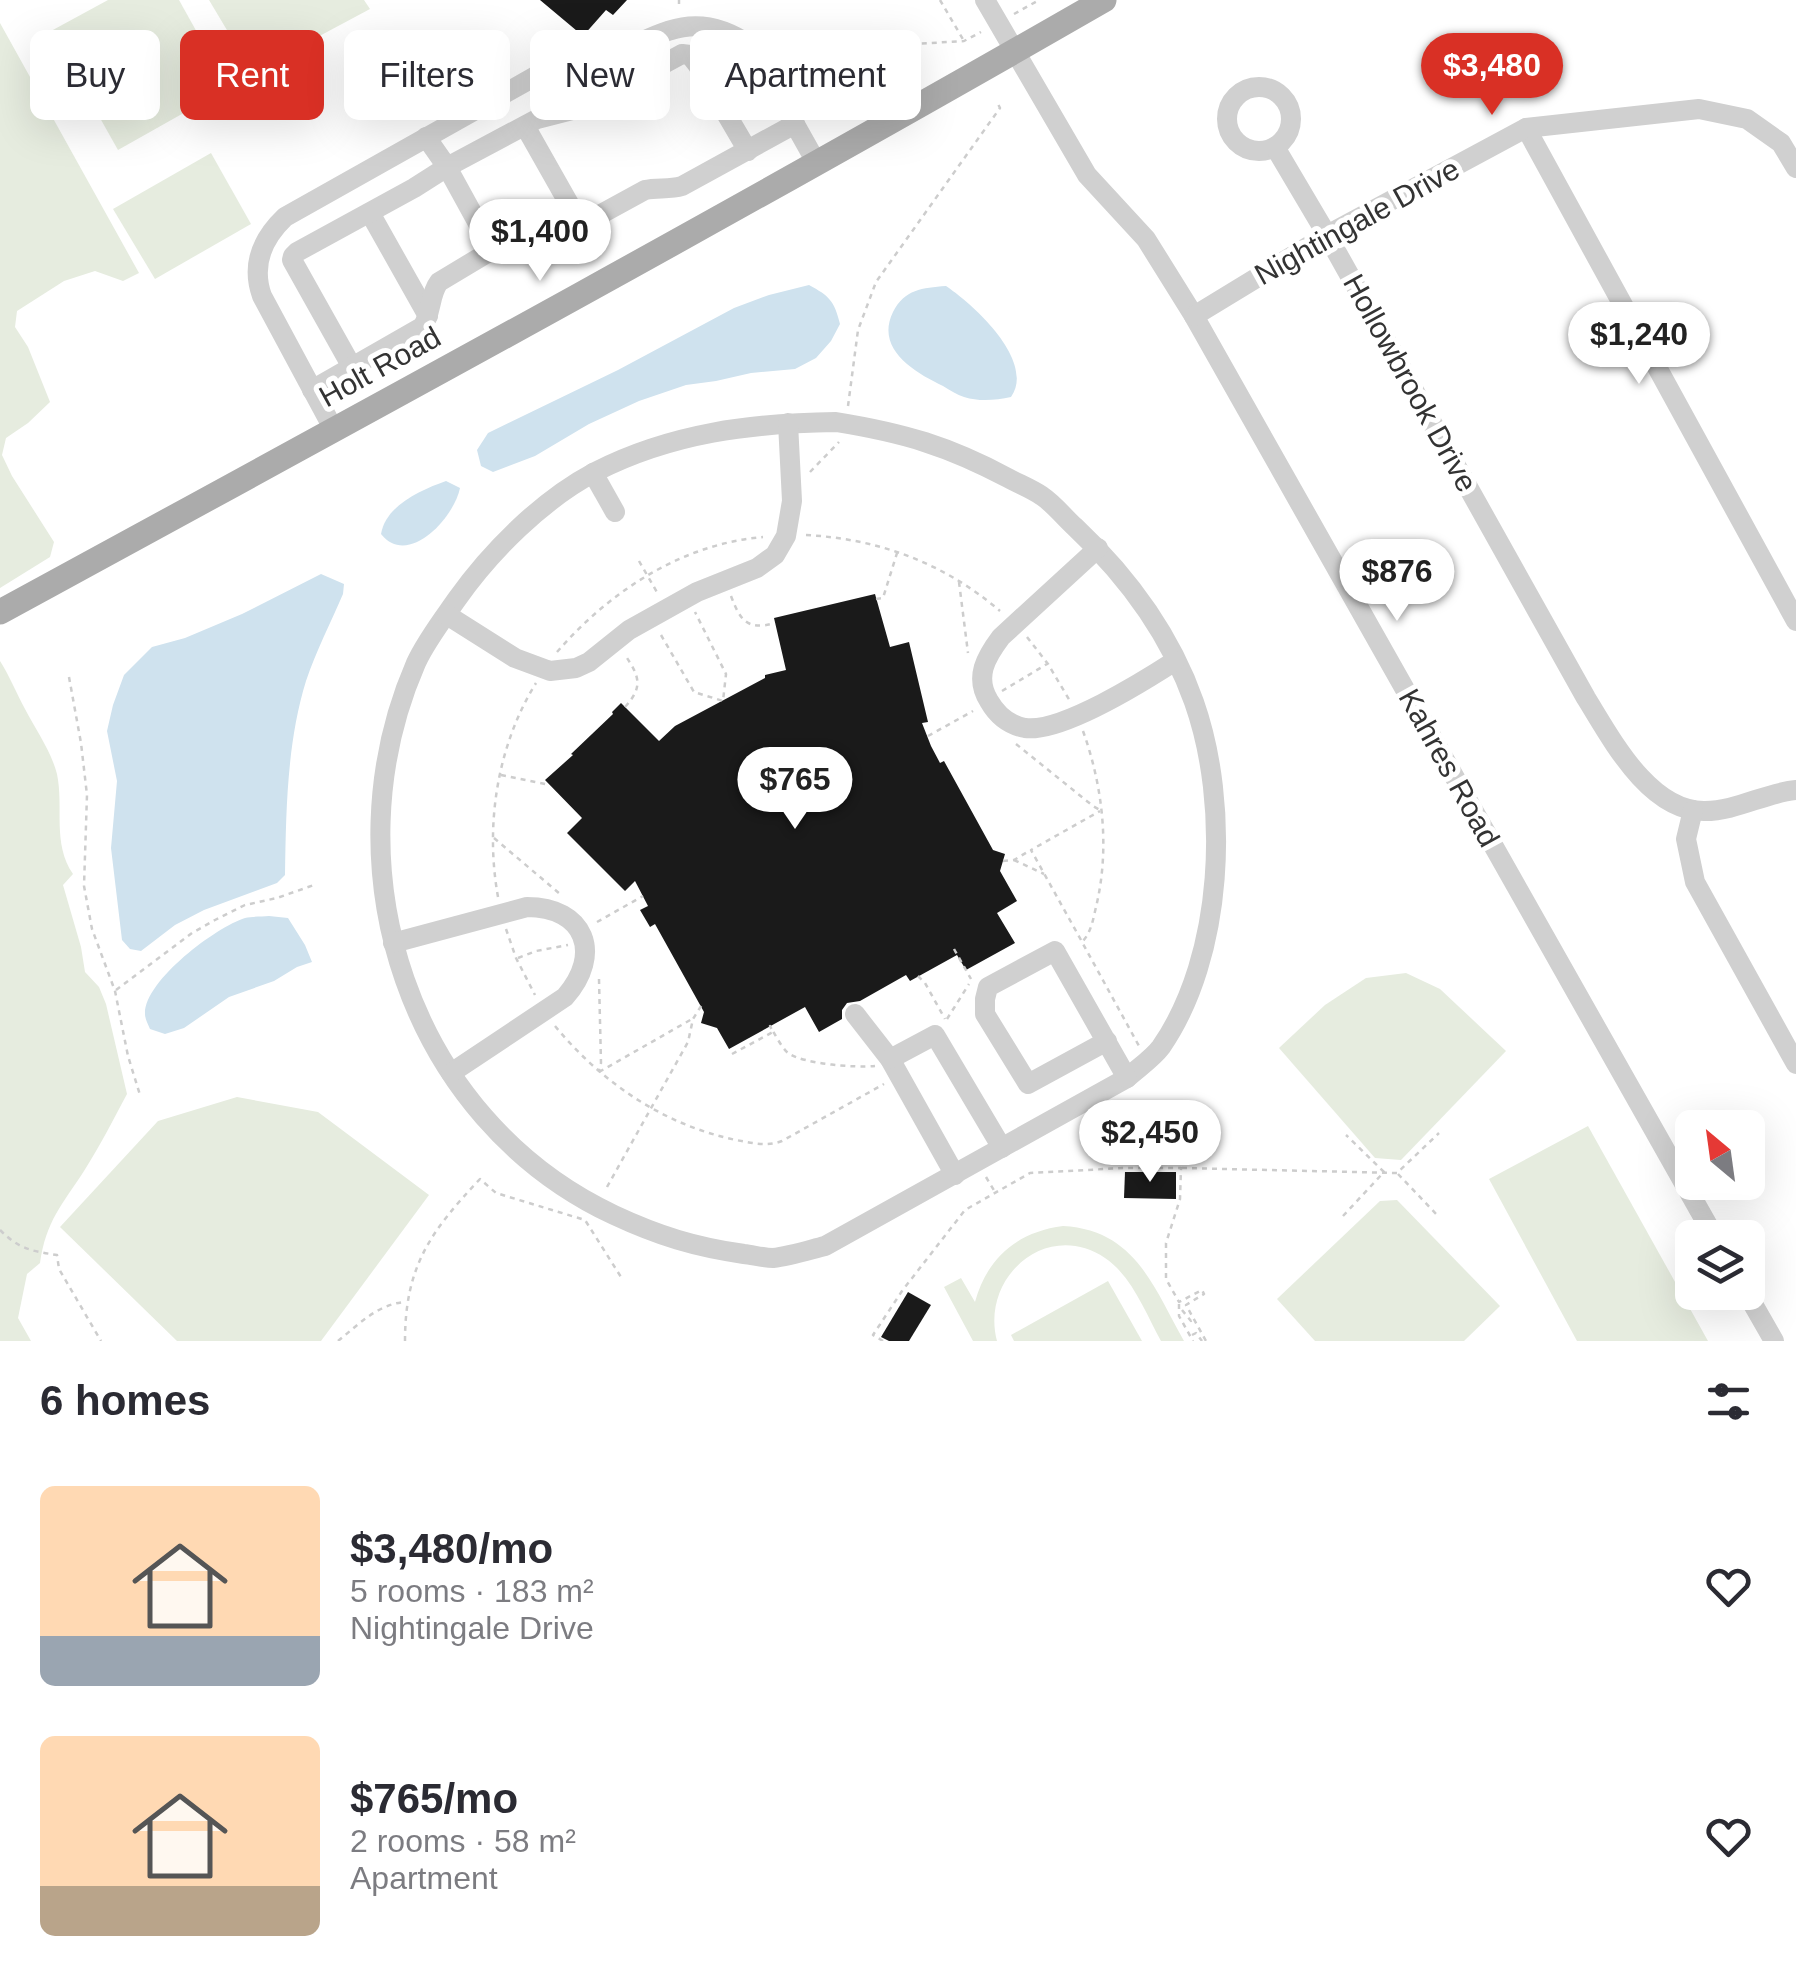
<!DOCTYPE html>
<meta charset="utf-8">
<style>
body{margin:0;font-family:Arial,sans-serif;background:#f2f2f3;color:#2b2b33;height:100vh;display:flex;flex-direction:column;font-size:38px;white-space:nowrap}
*{box-sizing:border-box;margin:0}
p{font-size:32px;color:#7c7c81}
.icon{flex:none;width:55px;height:55px;fill:none;stroke:currentColor;stroke-width:2;stroke-linecap:round;stroke-linejoin:round}
.map{position:relative;height:1341px;overflow:hidden}
.drawer{display:flex;flex-direction:column;background:#fff;flex:1}
.drawer>*{flex:none}
.banner{position:absolute;left:30px;top:30px;width:1000px;height:90px;display:flex;gap:20px}
.needle{width:65px;rotate:331deg}
.fabs{position:absolute;left:1675px;top:1110px;display:grid;gap:20px}
.fabs a{display:grid;place-items:center;width:90px;height:90px;border-radius:15px;background:#fff;box-shadow:0 10px 40px #0002;font-size:50px}
.price{position:absolute;translate:-50% -85px;padding:0 22px;border-radius:35px;background:#fff;color:#222;font-size:32px;line-height:65px;filter:drop-shadow(0 2px 5px #0008)}
.price::after{content:'';position:absolute;left:50%;top:60px;width:30px;height:22px;margin-left:-15px;background:inherit;clip-path:polygon(0 0,100% 0,50% 100%)}
.price.active{background:#d93025;color:#fff}
ul{padding:0;list-style:none}
li{display:flex;align-items:center;gap:30px;height:250px;padding:0 40px}
li span{display:grid;place-items:center;flex:none;width:280px;height:200px;border-radius:15px;color:#555}
li>.icon{margin-inline-start:auto}
span .icon{width:120px;height:120px;fill:#fffc;stroke-width:1}
li b{font-size:42px}
h2{display:flex;justify-content:space-between;align-items:center;height:120px;padding:0 40px;font-size:42px}
.pill{padding:0 35px;border-radius:15px;background:#fff;box-shadow:0 10px 40px #0002;font-size:35px;line-height:90px}
.pill.active{background:#d93025;color:#fff}
.map>svg:first-child{display:block}
</style>
<div class="map">
<svg width="1796" height="1341" viewBox="0 0 1796 1341">
<rect width="100%" height="100%" fill="#fff"/>
<!-- green -->
<g fill="#e6ecdf">
<path d="M108,0H179L228,88L118,150L51,31Z"/>
<path d="M209,0H364L370,9L252,72Z"/>
<path d="M0,23L139,273L123,281L95,271L64,281L17,311L15,327L28,347L50,402L28,423L6,438L2,455L12,476L54,542L50,557L0,588Z"/>
<path d="M211,153L251,224L155,279L113,209Z"/>
<path d="M0,661C9,675 17,694 25,709C36,730 51,751 57,774C64,808 52,843 73,874L63,885L81,947L85,972L99,987L106,1004L127,1094C113,1120 100,1146 84,1171C62,1205 46,1221 40,1263L27,1274L18,1318L31,1341H0Z"/>
<path d="M1406,973L1440,989L1506,1051L1401,1160L1375,1158L1279,1048L1325,1005L1366,978Z"/>
<path d="M237,1097L318,1112L429,1195L321,1341H177L60,1227L158,1121Z"/>
<path d="M1588,1126L1708,1341H1577L1489,1179Z"/>
<path d="M1397,1200L1500,1306L1464,1341H1315L1277,1299L1380,1201Z"/>
<path d="M1063,1226C1135,1230 1153,1286 1184,1341H1161C1146,1314 1132,1276 1105,1258C1047,1219 980,1277 997,1341H973L944,1287L961,1278L975,1302C987,1258 1017,1232 1063,1226Z"/>
<path d="M1108,1281L1142,1341H1014L1011,1335Z"/>
</g>
<!-- water -->
<g fill="#cfe2ee">
<path d="M809,285C829,296 834,300 840,324L831,341L816,358L795,369L751,373L716,381L686,385L639,401L589,424L535,456L493,472L481,466L477,450L488,433L618,370L734,308L769,295Z"/>
<path d="M946,286C974,305 1036,361 1011,397C996,400 980,402 964,397C957,395 950,390 943,386C914,372 875,349 893,312C905,289 922,288 946,286Z"/>
<path d="M446,481L460,488C454,518 408,568 381,534C386,505 421,490 446,481Z"/>
<path d="M321,574L344,584L343,594C331,622 316,651 306,681C287,742 286,811 285,875L277,883L204,910L175,925L141,951L130,949L122,940L111,848L117,781L107,731L113,705L124,675L152,647L185,638L242,614Z"/>
<path d="M269,916L288,918L305,945L312,962L297,967L274,981L229,997L184,1028L165,1034L150,1029C148,1024 145,1019 145,1014C144,981 216,927 245,918C252,916 262,917 269,916Z"/>
</g>
<!-- building -->
<g fill="#1a1a1a">
<path d="M540,0H627L613,15L606,10L583,36Z"/>
<path d="M875,594L890,647L909,642L928,722L922,723L931,746L940,763L944,761L993,850L1005,854L1000,871L1017,901L997,913L1015,943L966,970L957,955L910,981L906,975L860,1001L847,1003L842,1010V1019L819,1032L805,1007L729,1049L717,1028L701,1023L704,1012L655,924L650,927L640,910L648,906L635,881L625,891L567,833L582,818L545,780L573,755L571,754L613,714L612,712L621,703L659,741L675,726L765,678V675L786,670L774,618Z"/>
<path d="M1125,1172H1176V1199L1124,1198Z"/>
<path d="M908,1292L931,1305L909,1341H889L881,1337Z"/>
</g>
<g fill="none" stroke-linecap="round" stroke-linejoin="round">
<!-- path -->
<g stroke="#cdcdcd" stroke-width="2.5" stroke-dasharray="5 5" stroke-linecap="butt">
<path d="M679,0V4"/>
<path d="M940,0L964,41"/>
<path d="M1014,14L1039,0"/>
<path d="M785,64L816,50L964,41L981,32"/>
<path d="M848,406L858,330L876,282L1000,108L998,104"/>
<path d="M810,472L839,442"/>
<path d="M806,535C879,539 944,563 1000,611"/>
<path d="M639,561L658,594"/>
<path d="M959,582L968,653"/>
<path d="M731,596C740,620 747,631 775,623"/>
<path d="M876,599L883,598L897,553"/>
<path d="M661,635L694,692L723,701L726,674L695,612"/>
<path d="M1027,637L1048,664L1070,701"/>
<path d="M557,652C610,591 682,544 763,537"/>
<path d="M69,677L81,743L87,795L84,886L92,929L115,991L128,1056L140,1095"/>
<path d="M1002,691L1047,664"/>
<path d="M625,707C643,687 640,677 625,655"/>
<path d="M1083,731C1103,787 1110,849 1096,907C1093,920 1091,933 1082,942L1139,1046"/>
<path d="M928,736L973,711"/>
<path d="M1016,744L1093,806L1100,810"/>
<path d="M501,775L550,785"/>
<path d="M494,838L560,894"/>
<path d="M1014,860L1044,874"/>
<path d="M1003,861L1014,860L1029,851"/>
<path d="M498,897C485,825 497,746 536,683"/>
<path d="M597,922L643,896"/>
<path d="M506,929L516,958L535,995"/>
<path d="M1081,940L1031,850L1100,811"/>
<path d="M954,949L971,979"/>
<path d="M518,958L536,951L568,945"/>
<path d="M918,976L925,983L945,1019"/>
<path d="M599,979L601,1063L599,1071"/>
<path d="M116,990L192,933L215,920L245,905L277,898L314,885"/>
<path d="M947,1019L969,984"/>
<path d="M555,1026C602,1083 664,1125 736,1140C752,1143 767,1147 782,1141L884,1084"/>
<path d="M732,1054L773,1032L770,1026C775,1034 781,1047 788,1053C803,1064 856,1068 875,1066"/>
<path d="M599,1072L692,1019"/>
<path d="M1182,1168L1397,1173L1439,1133"/>
<path d="M1398,1174L1439,1217"/>
<path d="M986,1177L995,1192"/>
<path d="M607,1187L688,1042L693,1019L703,1003"/>
<path d="M1343,1216L1384,1172L1346,1135"/>
<path d="M0,1230C19,1249 31,1251 57,1255L59,1269L101,1341"/>
<path d="M1179,1304V1316L1193,1341"/>
<path d="M1182,1310L1191,1321L1193,1320"/>
<path d="M1192,1335L1196,1333L1202,1341"/>
<path d="M338,1341C359,1324 378,1304 405,1302"/>
<path d="M405,1341C405,1266 431,1231 480,1179L496,1193L585,1220L621,1277"/>
<path d="M883,1341L873,1335L902,1291L965,1210L1030,1173L1124,1168H1181L1180,1199L1166,1243V1279L1179,1302L1202,1290L1204,1294L1186,1305L1206,1341"/>
</g>
<!-- minor -->
<g stroke="#d0d0d0" stroke-width="20">
<path d="M985,0L1087,175L1146,239L1194,316L1715,1238"/>
<circle cx="1259" cy="119" r="32"/>
<path d="M525,126L581,225"/>
<path d="M1526,128L1796,621"/>
<path d="M426,137L447,167L537,119L580,108L599,99L682,54L690,55L697,64L748,151"/>
<path d="M1275,147L1327,235L1586,698C1611,738 1649,812 1705,811C1736,811 1765,793 1796,790"/>
<path d="M370,213L428,316"/>
<path d="M1194,316L1327,235L1526,128L1699,109L1747,119L1781,143L1796,168"/>
<path d="M352,367L292,260L293,256L297,252L414,188L447,167L492,249"/>
<path d="M312,390L422,327C432,314 429,295 439,282L514,237C533,229 548,238 570,231L645,190C657,187 669,190 682,186L795,124"/>
<path d="M836,422C904,433 948,446 1008,478C1019,484 1032,489 1042,496C1054,504 1064,517 1075,527C1127,576 1170,634 1194,702C1230,804 1224,956 1161,1047C1152,1059 1138,1068 1127,1078L825,1246C809,1250 790,1256 773,1258C764,1258 753,1255 744,1254C695,1247 659,1236 614,1215C409,1119 327,867 416,663C426,641 443,619 457,599C491,551 542,500 595,472C671,433 752,423 836,422Z"/>
<path d="M334,430L262,296C251,265 262,239 285,217L534,77C543,73 553,68 563,66C571,64 579,66 586,64C650,46 685,0 751,46L816,162"/>
<path d="M593,473L615,512"/>
<path d="M1098,548L1001,637C986,657 974,677 989,701C997,715 1009,725 1025,728C1061,733 1144,681 1175,661"/>
<path d="M447,615L515,658L550,671L576,668L589,662L629,630L697,592L757,568L775,555L786,536L792,501L788,423"/>
<path d="M1693,810L1686,839L1695,882L1796,1064"/>
<path d="M393,943L527,907C585,907 603,954 565,997L451,1073"/>
<path d="M855,1014L890,1059L955,1175"/>
<path d="M1107,1041L1028,1084L985,1014V999L988,987L1055,951L1127,1078"/>
<path d="M890,1059L935,1035L1002,1148"/>
<path d="M1746,1292L1774,1341"/>
</g>
<!-- major -->
<path stroke="#ababab" stroke-width="25" d="M0,612C369,411 739,210 1104,0"/>
</g>
<g text-anchor="middle" stroke-width="10" stroke-linejoin="round" paint-order="stroke">
<!-- street labels -->
<g font-size="30" fill="#333" stroke="#fff">
<text transform="translate(1357 222) rotate(-29)" y="10">Nightingale Drive</text>
<text transform="translate(380 367) rotate(-29)" y="10">Holt Road</text>
<text transform="translate(1410 383) rotate(61)" y="10">Hollowbrook Drive</text>
<text transform="translate(1449 768) rotate(61)" y="10">Kahres Road</text>
</g>
</g>
</svg>
<div class="fabs">
<a><svg class="needle" viewBox="-14 -14 28 28"><path d="M0-13l5 13h-10z" fill="#e53935"/><path d="M0 13l5-13h-10z" fill="#7c7c81"/></svg></a>
<a><svg class="icon" aria-label="layers" viewBox="0 0 24 24"><path d="M12 4l9 5-9 5-9-5zM3 14l9 5 9-5"/></svg></a>
</div>
<b class="price active" style="left:1492px;top:118px">$3,480</b>
<b class="price" style="left:540px;top:284px">$1,400</b>
<b class="price" style="left:1639px;top:387px">$1,240</b>
<b class="price" style="left:1397px;top:624px">$876</b>
<b class="price" style="left:795px;top:832px">$765</b>
<b class="price" style="left:1150px;top:1185px">$2,450</b>
<div class="banner">
<a class="pill">Buy</a>
<a class="pill active">Rent</a>
<a class="pill">Filters</a>
<a class="pill">New</a>
<a class="pill">Apartment</a>
</div>
</div>
<section class="drawer">
<h2>6 homes<svg class="icon" aria-label="filters" viewBox="0 0 24 24"><path d="M4 7h16M4 17h16"/><circle cx="9" cy="7" r="2"/><circle cx="15" cy="17" r="2"/></svg></h2>
<ul>
<li><span style="background:linear-gradient(#ffd9b3 75%,#9aa5b1 0)"><svg class="icon" aria-label="home" viewBox="0 0 24 24"><path d="M3 11l9-7 9 7M6 9v11h12V9"/></svg></span><div><b>$3,480/mo</b><p>5 rooms · 183 m²</p><p>Nightingale Drive</p></div><svg class="icon" aria-label="heart" viewBox="0 0 24 24"><path d="M12 20l-8-8c-3-5 5-10 8-4 3-6 11-1 8 4z"/></svg></li>
<li><span style="background:linear-gradient(#ffd9b3 75%,#b9a48a 0)"><svg class="icon" aria-label="home" viewBox="0 0 24 24"><path d="M3 11l9-7 9 7M6 9v11h12V9"/></svg></span><div><b>$765/mo</b><p>2 rooms · 58 m²</p><p>Apartment</p></div><svg class="icon" aria-label="heart" viewBox="0 0 24 24"><path d="M12 20l-8-8c-3-5 5-10 8-4 3-6 11-1 8 4z"/></svg></li>
</ul>
</section>
